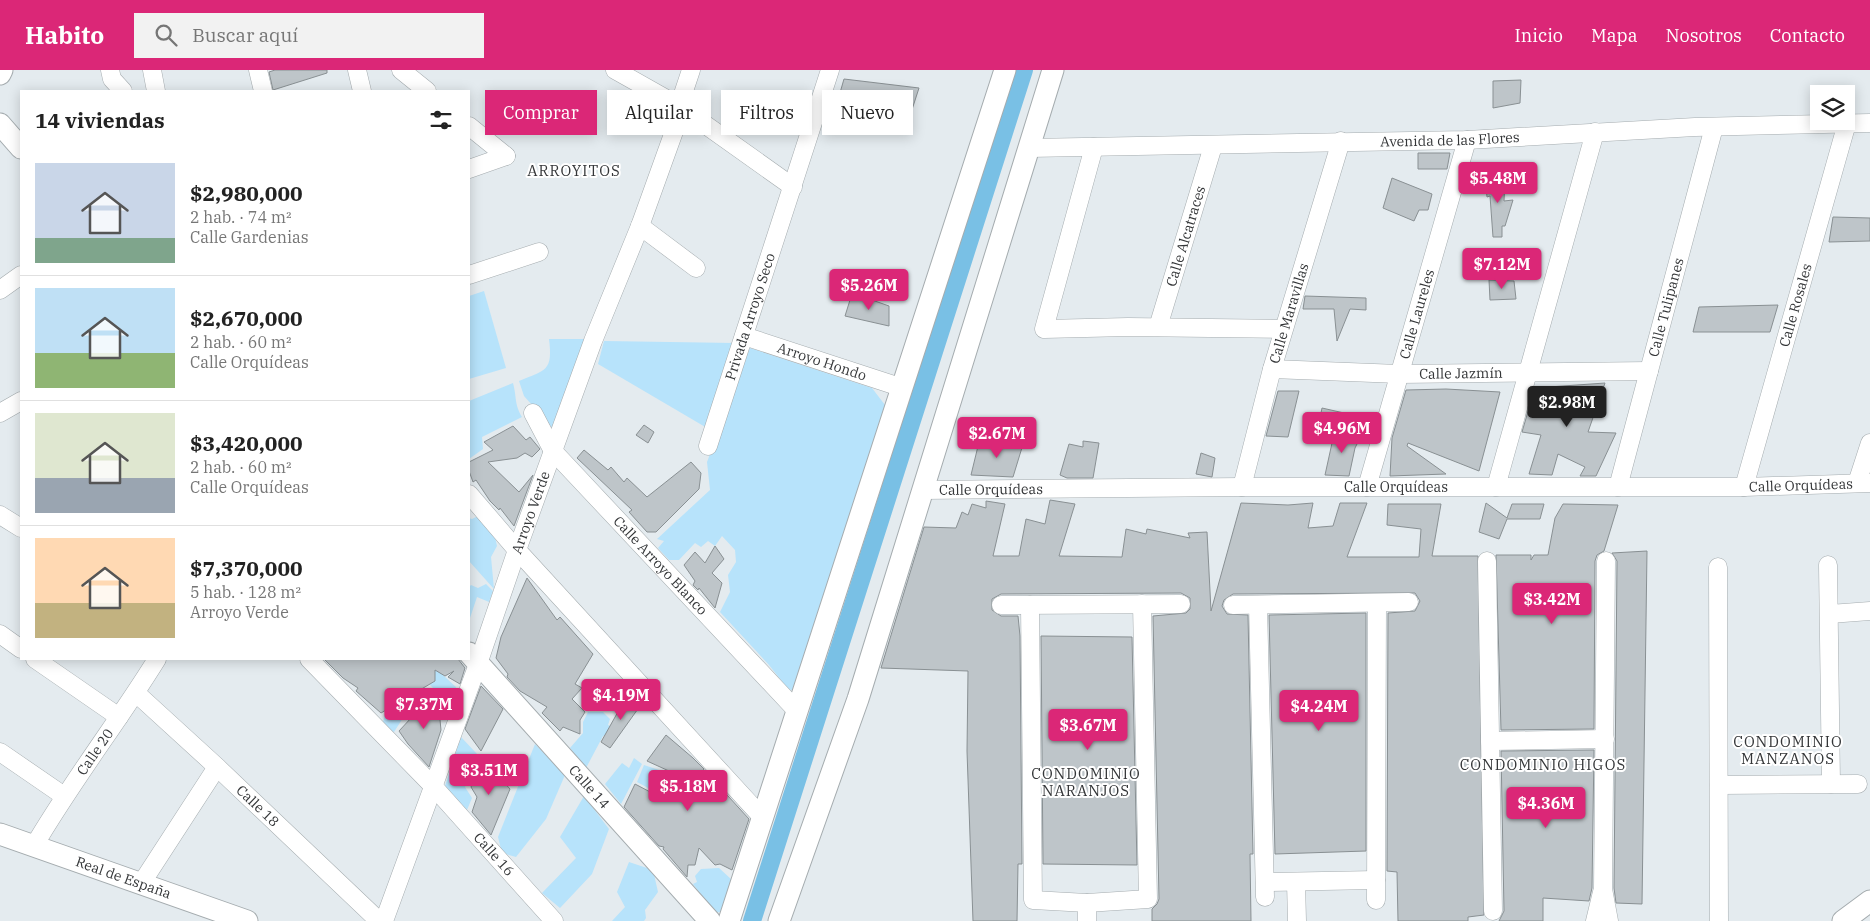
<!DOCTYPE html>
<html lang="es">
<meta charset="utf-8">
<style>
body{margin:0;font-family:"IBM Plex Serif",serif;background:#f2f2f2;color:#222;height:100vh;display:flex;flex-direction:column;font-size:19px;white-space:nowrap}
*{box-sizing:border-box;margin:0}
p{font-size:16px;color:#767676}
.icon{flex:none;width:28px;height:28px;fill:none;stroke:currentColor;stroke-width:2;stroke-linecap:round;stroke-linejoin:round}
.map{position:relative;flex:1;overflow:hidden}
.side{position:absolute;left:20px;top:20px;width:450px;height:570px;display:flex;flex-direction:column;background:#fff;border-radius:0px;box-shadow:0 2px 12px #0003}
.side>*{flex:none}
.hud{position:absolute;left:485px;top:20px;width:475px;height:45px;display:flex;gap:10px}
.fabs{position:absolute;left:1810px;top:15px;display:grid;gap:10px}
.fabs a{display:grid;place-items:center;width:45px;height:45px;border-radius:0px;background:#fff;box-shadow:0 2px 12px #0003;font-size:25px}
.price{position:absolute;translate:-50% -42px;padding:0 11px;border-radius:5px;background:#db2777;color:#fff;font-size:16px;line-height:32px;filter:drop-shadow(0 1px 2px #0008)}
.price::after{content:'';position:absolute;left:50%;top:30px;width:15px;height:11px;margin-left:-8px;background:inherit;clip-path:polygon(0 0,100% 0,50% 100%)}
.price.selected{background:#222;color:#fff}
ul{padding:0;list-style:none}
li{display:flex;align-items:center;gap:15px;height:125px;padding:0 15px}
li+li{border-top:1px solid #e0e0e0}
li span{display:grid;place-items:center;flex:none;width:140px;height:100px;border-radius:0px;color:#555}
li>.icon{margin-inline-start:auto}
span .icon{width:60px;height:60px;fill:#fffc;stroke-width:1}
li b{font-size:21px}
h2{display:flex;justify-content:space-between;align-items:center;height:60px;padding:0 15px;font-size:21px}
.chip{padding:0 18px;border-radius:0px;background:#fff;box-shadow:0 2px 12px #0003;font-size:18px;line-height:45px}
.chip.selected{background:#db2777;color:#fff}
header{display:flex;align-items:center;gap:30px;box-sizing:border-box;height:70px;padding:0 25px;background:#db2777;color:#fff}
header strong{font-size:24px}
nav{display:flex;gap:28px;margin-inline-start:auto;font-size:18px}
.search{width:350px;height:45px;background:#f2f2f2;display:flex;align-items:center;gap:12px;box-sizing:border-box;padding:0 18px;border-radius:0px;color:#767676;font-size:19px}
.map>svg:first-child{display:block}
</style>
<header>
<strong>Habito</strong>
<div class="search"><svg class="icon" aria-label="search" viewBox="0 0 24 24"><circle cx="10" cy="10" r="6"/><path d="M15 15l6 6"/></svg>Buscar aquí</div>
<nav><a>Inicio</a><a>Mapa</a><a>Nosotros</a><a>Contacto</a></nav>
</header>
<div class="map">
<svg width="1870" height="851" viewBox="0 0 1870 851">
<rect width="100%" height="100%" fill="#e4ebef"/>
<!-- green -->
<g fill="#b7e3fb">
<path d="M484,221L506,298L469,309V226Z"/>
<path d="M549,269H592L557,363L524,326L519,311C546,300 553,301 549,269Z"/>
<path d="M604,271L735,273L707,358L598,294Z"/>
<path d="M750,278L872,318L885,335L795,621L788,619L769,595L720,542L730,522L728,505L736,492L735,480L722,466L715,476L708,471L701,477L695,473L679,490H669L658,478L664,471L657,469L710,420L707,392Z"/>
<path d="M513,313C517,328 514,333 522,347L482,367L483,379L469,389V331Z"/>
<path d="M478,446L495,467L497,476L491,487L494,519L469,491V448L472,449Z"/>
<path d="M486,514L493,521L489,532L477,527L469,551V517L471,515L478,518Z"/>
<path d="M432,589H438L433,596L456,617L450,635L423,608L422,596Z"/>
<path d="M390,624L407,631L403,648L394,662L389,660L383,652Z"/>
<path d="M588,642H603L610,649L608,655L615,658L612,663L603,666L586,698L570,678L583,663V652Z"/>
<path d="M461,667L478,685L465,717L472,728L467,740L445,716Z"/>
<path d="M535,674L565,705L546,749L516,787L502,783L498,767Z"/>
<path d="M634,688L642,694L621,734L605,714L622,693L629,698Z"/>
<path d="M644,695L659,700L662,704L650,719L637,712Z"/>
<path d="M584,726L609,759L592,804L560,838L542,823L576,788L560,767Z"/>
<path d="M629,792L653,800L658,822L645,840L646,848L644,851H612L625,837L617,822Z"/>
<path d="M719,798L732,810L724,841L715,843L693,814L697,812L695,806L701,799Z"/>
</g>
<g fill="none" stroke-linecap="round" stroke-linejoin="round">
<!-- canal -->
<path stroke="#79c0e5" stroke-width="18" d="M752,851L1024,0"/>
</g>
<!-- building -->
<g fill="#bec5c9" stroke="#899093">
<path d="M275,0H327V3L273,20L269,2Z"/>
<path d="M844,9L919,18L907,55L833,47Z"/>
<path d="M1521,10L1520,33L1493,38V11Z"/>
<path d="M1418,83H1450L1447,99H1418Z"/>
<path d="M1485,107L1505,109L1504,131L1513,130L1505,156H1502V167H1493L1490,126L1487,127Z"/>
<path d="M1392,108L1432,124L1428,140H1419L1414,151L1383,138Z"/>
<path d="M1833,147L1870,148V171L1829,172Z"/>
<path d="M1489,210L1514,211L1516,229L1490,230Z"/>
<path d="M1305,226L1366,228V240L1350,239L1337,271L1334,239H1303Z"/>
<path d="M850,230H872L889,236V256L845,246Z"/>
<path d="M1778,235L1770,262H1693L1699,237Z"/>
<path d="M1605,313L1588,362L1616,363L1596,406H1580L1585,397L1558,384L1552,405L1529,404L1541,365L1522,362L1535,318Z"/>
<path d="M1446,319L1500,322L1479,401L1408,373L1407,376L1446,404L1390,406L1392,368L1406,320Z"/>
<path d="M1278,321H1299L1288,367L1266,366Z"/>
<path d="M1322,338L1344,343L1336,364L1318,358Z"/>
<path d="M644,355L654,362L648,373L636,365Z"/>
<path d="M513,356L526,370L530,367L540,379L532,387L525,383L517,388L488,392L519,422L533,405L514,456L500,438L499,440L490,431L476,410L473,412L469,401V392L493,380L484,372Z"/>
<path d="M1334,364H1362L1355,378L1349,406L1325,405Z"/>
<path d="M1024,371L1013,407L971,405L979,372Z"/>
<path d="M1083,371L1099,373L1093,408H1067L1060,405L1069,374L1083,377Z"/>
<path d="M584,380L608,400L611,397L624,412L627,408L647,427L691,392L701,403L699,419L656,462H647L629,442L632,440L577,388Z"/>
<path d="M1201,383L1215,388L1212,407L1196,404Z"/>
<path d="M1050,430L1075,434L1059,486L1122,487L1126,459L1146,464L1147,459L1190,468L1188,463L1207,462L1211,541L1241,433L1288,435L1313,433L1308,458L1333,456L1340,433H1367L1347,487H1419L1421,459L1387,455L1388,434H1441L1432,486H1478L1484,845L1468,847V851H1398L1397,802L1387,801L1388,543L1415,541L1420,531L1415,523L1233,524L1224,530L1222,536L1227,544L1248,545L1253,784H1250L1251,851H1152V839L1157,834L1159,829L1153,546L1186,543L1190,539V528L1181,523L1001,524L992,529V540L1001,546H1018L1020,566L1022,794H1018L1017,851H973L967,681L968,601L881,598L924,457L956,458L962,442L968,445L972,434L986,438V431L1005,434L993,486H1019L1026,449L1045,454Z"/>
<path d="M1486,433L1507,448L1512,434H1544L1540,449H1507L1499,469L1479,462Z"/>
<path d="M1563,434L1618,435L1604,481L1597,485L1595,491L1594,659L1501,660L1496,485H1531V490L1534,485H1548L1555,448Z"/>
<path d="M715,476L724,489L712,503L722,513L715,538L699,518L698,520L693,515L695,511L684,495L695,482L705,493Z"/>
<path d="M1647,481L1642,834L1616,833L1614,818L1617,491L1612,483Z"/>
<path d="M527,508L557,550L560,547L593,584L575,614L582,618L572,629L585,642L580,650V664L563,657L560,661L542,643L547,637L520,621L507,607L508,604L496,588L501,567Z"/>
<path d="M1366,543V781L1275,784L1269,545Z"/>
<path d="M1041,566L1132,567L1137,795L1043,794Z"/>
<path d="M324,589H458L465,598L460,614L448,607L454,601L445,606L435,600V611L381,643L356,621L358,618L343,608Z"/>
<path d="M481,616L503,639L481,681L465,659Z"/>
<path d="M437,620L441,660L429,697L408,674L399,661Z"/>
<path d="M628,624L640,636L610,678L601,672Z"/>
<path d="M666,665L693,688L704,699L702,702L718,715L749,749L732,800L720,794L715,795L699,778L695,795H688L687,807L663,779L664,777L659,776L624,737L635,714L654,724L669,701L647,691Z"/>
<path d="M1594,680L1592,818L1589,831L1543,828V851H1499L1504,841L1501,681Z"/>
<path d="M482,688L510,719L491,765L472,742L477,727L471,717Z"/>
</g>
<g fill="none" stroke-linecap="round" stroke-linejoin="round">
<defs>
<g id="minor">
<path d="M110,0L112,9L123,21"/>
<path d="M152,0L156,21"/>
<path d="M258,0L263,21"/>
<path d="M357,0L362,21"/>
<path d="M401,0L427,21"/>
<path d="M615,0L679,36L793,117"/>
<path d="M469,56L506,86"/>
<path d="M1094,77L1044,259L1128,257L1283,259"/>
<path id="s1" d="M1029,78L1467,70L1695,57L1870,53"/>
<path d="M469,99L506,86"/>
<path d="M640,156L696,198"/>
<path d="M469,205L539,182"/>
<path d="M0,220L21,205"/>
<path id="s2" d="M1158,257L1213,76"/>
<path id="s3" d="M744,266L900,317"/>
<path id="s4" d="M1272,299L1399,304L1649,301"/>
<path d="M0,343L21,331"/>
<path id="s5" d="M533,343L553,381L797,641"/>
<path id="s6" d="M708,376L830,0"/>
<path d="M1857,413L1870,373"/>
<path id="s7" d="M1242,417L1272,299L1341,71"/>
<path id="s8" d="M1367,417L1467,70"/>
<path d="M1496,417L1595,62"/>
<path id="s9" d="M1618,417L1714,57"/>
<path id="s10" d="M1744,417L1847,53"/>
<path id="s11" d="M922,420L1242,417H1744L1870,413"/>
<path d="M469,424L517,480L762,747"/>
<path d="M0,445L21,458"/>
<path d="M1487,491L1493,841"/>
<path d="M1606,491L1603,819L1609,851"/>
<path d="M1828,495L1831,714"/>
<path d="M1718,497L1719,851"/>
<path d="M1001,535L1181,534"/>
<path d="M1030,535L1033,830L1087,833L1148,829L1142,534"/>
<path d="M1233,535L1409,532"/>
<path d="M1258,535L1265,827"/>
<path d="M1830,544L1870,541"/>
<path d="M0,564L21,579"/>
<path d="M35,589L119,647"/>
<path id="s12" d="M309,589L433,716L554,851"/>
<path id="s13" d="M136,623L217,697L379,851"/>
<path d="M1490,671L1605,669"/>
<path d="M0,682L64,726"/>
<path d="M1719,715L1858,714"/>
<path id="s14" d="M34,776C72,711 118,652 157,589"/>
<path d="M1265,812L1376,810"/>
<path d="M1296,812L1297,851"/>
<path d="M141,814L217,697"/>
<path d="M1376,830L1377,533"/>
<path id="s15" d="M384,851L478,594L517,480L593,271L640,156L676,56L679,36L691,0"/>
<path d="M1087,851V833"/>
<path d="M1595,851L1602,822"/>
</g>
<g id="tertiary">
<path d="M0,4L2,0"/>
<path d="M0,54L21,78"/>
<path id="s16" d="M469,583L710,851"/>
<path id="s17" d="M0,764L247,851"/>
<path d="M729,851L1005,0"/>
<path d="M779,851L858,629L1053,0"/>
<path d="M1843,851L1870,831"/>
</g>
</defs>
<!-- minor casing -->
<use href="#minor" stroke="#a5acaf" stroke-width="19"/>
<!-- tertiary casing -->
<use href="#tertiary" stroke="#a5acaf" stroke-width="23"/>
<!-- minor -->
<use href="#minor" stroke="#fff" stroke-width="18"/>
<!-- tertiary -->
<use href="#tertiary" stroke="#fff" stroke-width="21"/>
</g>
<g text-anchor="middle" stroke-width="4" stroke-linejoin="round" paint-order="stroke">
<!-- street labels -->
<g font-size="14" fill="#343638" stroke="#fff">
<text dy="5" stroke="none"><textPath href="#s1" startOffset="421">Avenida de las Flores</textPath></text>
<text dy="5" stroke="none"><textPath href="#s2" startOffset="95">Calle Alcatraces</textPath></text>
<text dy="5" stroke="none"><textPath href="#s10" startOffset="189">Calle Rosales</textPath></text>
<text dy="5" stroke="none"><textPath href="#s9" startOffset="186">Calle Tulipanes</textPath></text>
<text dy="5" stroke="none"><textPath href="#s7" startOffset="180">Calle Maravillas</textPath></text>
<text dy="5" stroke="none"><textPath href="#s8" startOffset="180">Calle Laureles</textPath></text>
<text dy="5" stroke="none"><textPath href="#s6" startOffset="136">Privada Arroyo Seco</textPath></text>
<text dy="5" stroke="none"><textPath href="#s3" startOffset="82">Arroyo Hondo</textPath></text>
<text dy="5" stroke="none"><textPath href="#s4" startOffset="189">Calle Jazmín</textPath></text>
<text dy="5" stroke="none"><textPath href="#s11" startOffset="879">Calle Orquídeas</textPath></text>
<text dy="5" stroke="none"><textPath href="#s11" startOffset="474">Calle Orquídeas</textPath></text>
<text dy="5" stroke="none"><textPath href="#s11" startOffset="69">Calle Orquídeas</textPath></text>
<text dy="5" stroke="none"><textPath href="#s15" startOffset="434">Arroyo Verde</textPath></text>
<text dy="5" stroke="none"><textPath href="#s5" startOffset="200">Calle Arroyo Blanco</textPath></text>
<text dy="5" stroke="none"><textPath href="#s14" startOffset="112">Calle 20</textPath></text>
<text dy="5" stroke="none"><textPath href="#s16" startOffset="180">Calle 14</textPath></text>
<text dy="5" stroke="none"><textPath href="#s13" startOffset="166">Calle 18</textPath></text>
<text dy="5" stroke="none"><textPath href="#s12" startOffset="269">Calle 16</textPath></text>
<text dy="5" stroke="none"><textPath href="#s17" startOffset="131">Real de España</textPath></text>
</g>
<!-- neighbourhood labels -->
<g font-size="15" letter-spacing="1" fill="#343638" stroke="#fff">
<text x="574" y="106">ARROYITOS</text>
<text x="1788" y="677">CONDOMINIO<tspan x="1788" dy="17">MANZANOS</tspan></text>
<text x="1543" y="700">CONDOMINIO HIGOS</text>
<text x="1086" y="709">CONDOMINIO<tspan x="1086" dy="17">NARANJOS</tspan></text>
</g>
</g>
</svg>
<div class="fabs">
<a><svg class="icon" aria-label="layers" viewBox="0 0 24 24"><path d="M12 4l9 5-9 5-9-5zM3 14l9 5 9-5"/></svg></a>
</div>
<b class="price" style="left:1498px;top:134px">$5.48M</b>
<b class="price" style="left:1502px;top:220px">$7.12M</b>
<b class="price" style="left:869px;top:241px">$5.26M</b>
<b class="price selected" style="left:1567px;top:358px">$2.98M</b>
<b class="price" style="left:1342px;top:384px">$4.96M</b>
<b class="price" style="left:997px;top:389px">$2.67M</b>
<b class="price" style="left:1552px;top:555px">$3.42M</b>
<b class="price" style="left:621px;top:651px">$4.19M</b>
<b class="price" style="left:424px;top:660px">$7.37M</b>
<b class="price" style="left:1319px;top:662px">$4.24M</b>
<b class="price" style="left:1088px;top:681px">$3.67M</b>
<b class="price" style="left:489px;top:726px">$3.51M</b>
<b class="price" style="left:688px;top:742px">$5.18M</b>
<b class="price" style="left:1546px;top:759px">$4.36M</b>
<div class="hud">
<a class="chip selected">Comprar</a>
<a class="chip">Alquilar</a>
<a class="chip">Filtros</a>
<a class="chip">Nuevo</a>
</div>
<section class="side">
<h2>14 viviendas<svg class="icon" aria-label="filters" viewBox="0 0 24 24"><path d="M4 7h16M4 17h16"/><circle cx="9" cy="7" r="2"/><circle cx="15" cy="17" r="2"/></svg></h2>
<ul>
<li><span style="background:linear-gradient(#c9d6e8 75%,#7fa58c 0)"><svg class="icon" aria-label="home" viewBox="0 0 24 24"><path d="M3 11l9-7 9 7M6 9v11h12V9"/></svg></span><div><b>$2,980,000</b><p>2 hab. · 74 m²</p><p>Calle Gardenias</p></div></li>
<li><span style="background:linear-gradient(#bfe0f5 65%,#8fb573 0)"><svg class="icon" aria-label="home" viewBox="0 0 24 24"><path d="M3 11l9-7 9 7M6 9v11h12V9"/></svg></span><div><b>$2,670,000</b><p>2 hab. · 60 m²</p><p>Calle Orquídeas</p></div></li>
<li><span style="background:linear-gradient(#dfe7d0 65%,#9aa5b1 0)"><svg class="icon" aria-label="home" viewBox="0 0 24 24"><path d="M3 11l9-7 9 7M6 9v11h12V9"/></svg></span><div><b>$3,420,000</b><p>2 hab. · 60 m²</p><p>Calle Orquídeas</p></div></li>
<li><span style="background:linear-gradient(#ffd9b3 65%,#c2b280 0)"><svg class="icon" aria-label="home" viewBox="0 0 24 24"><path d="M3 11l9-7 9 7M6 9v11h12V9"/></svg></span><div><b>$7,370,000</b><p>5 hab. · 128 m²</p><p>Arroyo Verde</p></div></li>
</ul>
</section>
</div>
